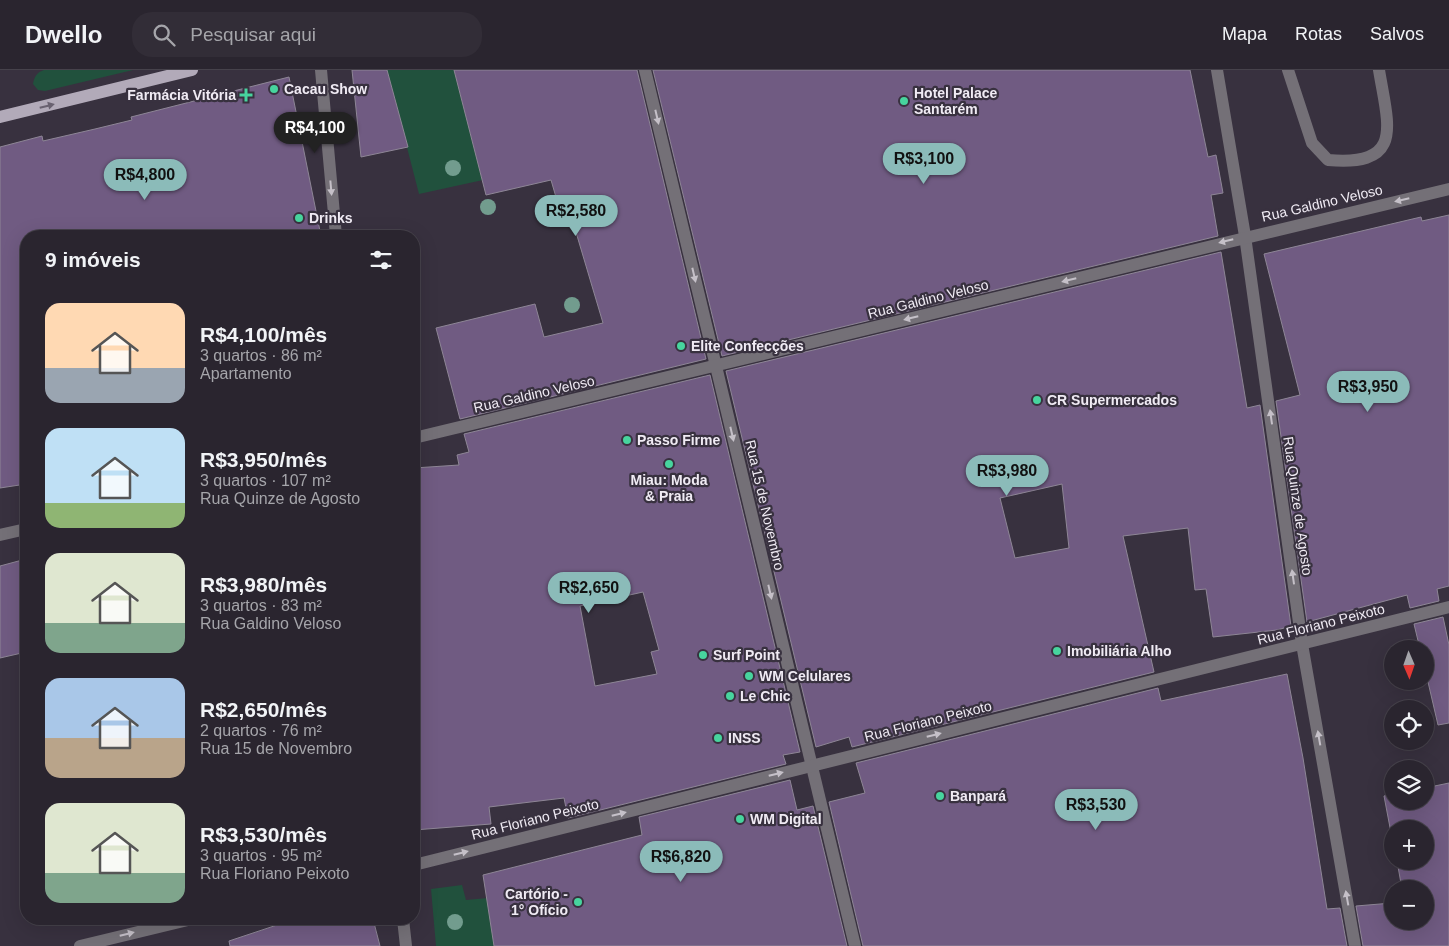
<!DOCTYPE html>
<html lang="pt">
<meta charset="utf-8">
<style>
body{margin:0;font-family:Helvetica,sans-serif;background:#322d37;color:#f1f3f6;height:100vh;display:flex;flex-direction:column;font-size:19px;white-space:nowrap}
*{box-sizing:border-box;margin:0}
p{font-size:16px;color:#a5a5aa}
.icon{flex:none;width:28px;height:28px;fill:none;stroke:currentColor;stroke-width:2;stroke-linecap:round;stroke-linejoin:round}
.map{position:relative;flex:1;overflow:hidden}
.side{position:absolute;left:20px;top:160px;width:400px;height:695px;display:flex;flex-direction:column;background:#2a252f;border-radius:20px;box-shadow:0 5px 20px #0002,0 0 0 1px #46424b}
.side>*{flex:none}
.needle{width:32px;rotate:178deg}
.controls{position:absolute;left:1384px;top:570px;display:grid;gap:10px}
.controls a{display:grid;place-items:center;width:50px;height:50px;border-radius:50%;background:#2a252f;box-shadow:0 5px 20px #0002,0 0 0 1px #46424b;font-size:25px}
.price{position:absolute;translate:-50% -42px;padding:0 11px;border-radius:18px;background:#8bbbb9;color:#111;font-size:16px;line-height:32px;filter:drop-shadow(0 1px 2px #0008)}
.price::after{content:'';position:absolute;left:50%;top:30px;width:15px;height:11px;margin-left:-8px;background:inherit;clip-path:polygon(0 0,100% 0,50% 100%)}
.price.selected{background:#222;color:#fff}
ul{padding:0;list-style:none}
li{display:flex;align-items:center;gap:15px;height:125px;padding:0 25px}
li span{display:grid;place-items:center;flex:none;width:140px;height:100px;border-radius:15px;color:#555}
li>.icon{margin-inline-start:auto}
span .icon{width:60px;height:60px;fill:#fffc;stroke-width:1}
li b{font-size:21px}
h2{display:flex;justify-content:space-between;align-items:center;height:60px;padding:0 25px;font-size:21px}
header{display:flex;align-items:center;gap:30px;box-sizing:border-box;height:70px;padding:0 25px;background:#2a252f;border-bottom:1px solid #46424b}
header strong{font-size:24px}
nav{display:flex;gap:28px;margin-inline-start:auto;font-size:18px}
.search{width:350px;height:45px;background:#322d37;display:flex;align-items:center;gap:12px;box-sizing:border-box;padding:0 18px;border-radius:20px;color:#a5a5aa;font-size:19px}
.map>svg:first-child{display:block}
</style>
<header>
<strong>Dwello</strong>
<div class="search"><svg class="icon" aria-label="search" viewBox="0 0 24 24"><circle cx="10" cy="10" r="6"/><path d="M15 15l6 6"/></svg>Pesquisar aqui</div>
<nav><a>Mapa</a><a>Rotas</a><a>Salvos</a></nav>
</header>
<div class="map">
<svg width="1449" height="876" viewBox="0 0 1449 876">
<rect width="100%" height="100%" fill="#38313f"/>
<!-- green -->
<g fill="#21513d">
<path d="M44,0H133L45,21L38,20L33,14C34,7 37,2 44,0Z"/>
<path d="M387,0H454L483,110L419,124Z"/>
<path d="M462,815L466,830L488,828L494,876H436L431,819Z"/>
</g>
<!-- building -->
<g fill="#705b82" stroke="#8e8696" fill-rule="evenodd">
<path d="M352,0H387L408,77L361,87Z"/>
<path d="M454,0H637L706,289L460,349L436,258L535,234L544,267L603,253L567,132L558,134L551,110L486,125Z"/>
<path d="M653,0H1190L1208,87L1216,85L1223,123L1211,125L1218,166L722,286Z"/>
<path d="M289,7L321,166H26V414L0,418V77L42,66L43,71L95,59L132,50L131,47Z"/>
<path d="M1449,145V516L1437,519L1439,531L1410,538L1407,525L1307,552L1276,331L1300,325L1264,184L1421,147L1422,151Z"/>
<path d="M1221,182L1247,338L1260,335L1291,556L1277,560L1213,567L1206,519L1195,520L1188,458L1123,466L1154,602L852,677L849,667L816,677L726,301ZM1062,414L1069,478L1015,488L1000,428Z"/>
<path d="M710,305L800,682L783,685L786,694L568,748L564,728L489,737L491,754L414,760V398L459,395L457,385L469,382L464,364ZM643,522L659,580L651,582L657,604L595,616L580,536Z"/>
<path d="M26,489V582L0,588V496Z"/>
<path d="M1443,547L1449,575V653L1438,655L1425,599V579H1420L1414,554Z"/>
<path d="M1287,604L1303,688L1327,839L1340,838L1347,876H863L829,732L865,723L856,693L1158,618L1161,631Z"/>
<path d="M790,710L797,740L813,736L847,876H494L483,805L642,765L639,747Z"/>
<path d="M1449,713V876H1363L1356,836L1392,833V851H1425V819H1402L1397,791H1425V759H1392V768L1384,726L1392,724V731H1425V718Z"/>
<path d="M295,849H373L380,876H230L229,871Z"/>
</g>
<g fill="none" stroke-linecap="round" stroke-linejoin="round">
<!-- minor -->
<g stroke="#747077" stroke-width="12">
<path d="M321,0L336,166"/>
<path d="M645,0L855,876"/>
<path d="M1217,0L1245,166L1302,574L1355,876"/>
<path d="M1288,0L1312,73L1328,90C1405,97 1388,55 1379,0"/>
<path d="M414,368L1449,119"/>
<path d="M0,465L26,459"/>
<path d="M414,795L1449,537"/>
<path d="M403,849L406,876"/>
<path d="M80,876L192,849"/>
</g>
<!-- major -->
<path stroke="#b2aab9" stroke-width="12" d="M0,47L192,0"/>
</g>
<!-- trees -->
<g fill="#729c8e">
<circle cx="453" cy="98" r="8"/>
<circle cx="488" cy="137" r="8"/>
<circle cx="572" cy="235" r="8"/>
<circle cx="455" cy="852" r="8"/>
</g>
<!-- one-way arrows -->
<defs><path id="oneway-solid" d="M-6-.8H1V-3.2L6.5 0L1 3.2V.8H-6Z" transform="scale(1.25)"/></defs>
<use fill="#696170" href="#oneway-solid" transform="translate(47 36) rotate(-14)"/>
<g fill="#c5c0c8">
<use href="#oneway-solid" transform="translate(657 47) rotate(77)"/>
<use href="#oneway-solid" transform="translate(331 118) rotate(85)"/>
<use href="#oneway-solid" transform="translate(1402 130) rotate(167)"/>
<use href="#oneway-solid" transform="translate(1226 171) rotate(166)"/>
<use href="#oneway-solid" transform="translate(694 205) rotate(77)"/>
<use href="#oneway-solid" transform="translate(1069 210) rotate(166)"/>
<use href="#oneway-solid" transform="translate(911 248) rotate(166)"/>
<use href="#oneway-solid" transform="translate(1271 347) rotate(-98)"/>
<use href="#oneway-solid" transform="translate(732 364) rotate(77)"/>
<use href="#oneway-solid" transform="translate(1293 507) rotate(-98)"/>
<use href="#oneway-solid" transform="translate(770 522) rotate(77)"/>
<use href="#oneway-solid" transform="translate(934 665) rotate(-14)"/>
<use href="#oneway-solid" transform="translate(1319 668) rotate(-100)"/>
<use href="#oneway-solid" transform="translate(776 704) rotate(-14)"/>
<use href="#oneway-solid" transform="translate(619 744) rotate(-14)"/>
<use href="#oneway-solid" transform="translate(461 783) rotate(-14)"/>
<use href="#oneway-solid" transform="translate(1347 828) rotate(-100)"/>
<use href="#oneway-solid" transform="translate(127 864) rotate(-14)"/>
</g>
<!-- markers -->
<g fill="#47d49e" stroke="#38313f" stroke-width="2">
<circle cx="274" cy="19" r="5"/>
<path d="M243.5 17.5h5v5h5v5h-5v5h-5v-5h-5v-5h5z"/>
<circle cx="904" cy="31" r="5"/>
<circle cx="299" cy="148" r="5"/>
<circle cx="681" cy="276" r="5"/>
<circle cx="1037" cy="330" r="5"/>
<circle cx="627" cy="370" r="5"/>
<circle cx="669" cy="394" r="5"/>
<circle cx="1057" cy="581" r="5"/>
<circle cx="703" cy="585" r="5"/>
<circle cx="749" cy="606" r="5"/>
<circle cx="730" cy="626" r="5"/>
<circle cx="718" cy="668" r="5"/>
<circle cx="940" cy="726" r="5"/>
<circle cx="740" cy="749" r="5"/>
<circle cx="578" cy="832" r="5"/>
</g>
<g text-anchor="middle" stroke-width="4.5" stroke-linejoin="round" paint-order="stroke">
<!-- poi labels -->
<g font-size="14" font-weight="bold" fill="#f0ebf4" stroke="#38313f" text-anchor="start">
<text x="284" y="24">Cacau Show</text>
<text x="914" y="28">Hotel Palace<tspan x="914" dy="16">Santarém</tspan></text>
<text x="236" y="30" text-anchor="end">Farmácia Vitória</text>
<text x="309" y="153">Drinks</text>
<text x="691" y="281">Elite Confecções</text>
<text x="1047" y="335">CR Supermercados</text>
<text x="637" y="375">Passo Firme</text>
<text x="669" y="415" text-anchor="middle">Miau: Moda<tspan x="669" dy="16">&amp; Praia</tspan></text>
<text x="1067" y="586">Imobiliária Alho</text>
<text x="713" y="590">Surf Point</text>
<text x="759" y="611">WM Celulares</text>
<text x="740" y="631">Le Chic</text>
<text x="728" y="673">INSS</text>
<text x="950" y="731">Banpará</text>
<text x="750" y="754">WM Digital</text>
<text x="568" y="829" text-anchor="end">Cartório -<tspan x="568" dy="16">1° Ofício</tspan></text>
</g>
<!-- street labels -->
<g font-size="14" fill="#f0ebf4" stroke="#38313f">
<text transform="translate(1322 133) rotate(-13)" y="5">Rua Galdino Veloso</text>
<text transform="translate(928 229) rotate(-14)" y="5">Rua Galdino Veloso</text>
<text transform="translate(534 324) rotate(-13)" y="5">Rua Galdino Veloso</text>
<text transform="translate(765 435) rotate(77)" y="5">Rua 15 de Novembro</text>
<text transform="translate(1298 436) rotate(82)" y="5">Rua Quinze de Agosto</text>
<text transform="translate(1321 554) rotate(-14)" y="5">Rua Floriano Peixoto</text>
<text transform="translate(928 651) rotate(-14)" y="5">Rua Floriano Peixoto</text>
<text transform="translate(535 749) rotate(-14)" y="5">Rua Floriano Peixoto</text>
</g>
</g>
</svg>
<div class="controls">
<a><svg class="needle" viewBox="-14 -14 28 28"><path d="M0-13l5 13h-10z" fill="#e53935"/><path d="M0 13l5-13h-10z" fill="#a5a5aa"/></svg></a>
<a><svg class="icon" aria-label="locate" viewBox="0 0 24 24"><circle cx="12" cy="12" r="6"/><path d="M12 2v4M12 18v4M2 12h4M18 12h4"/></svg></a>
<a><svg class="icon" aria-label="layers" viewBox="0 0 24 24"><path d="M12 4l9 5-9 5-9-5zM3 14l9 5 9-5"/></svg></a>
<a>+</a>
<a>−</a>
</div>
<b class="price selected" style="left:315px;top:84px">R$4,100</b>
<b class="price" style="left:924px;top:115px">R$3,100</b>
<b class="price" style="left:145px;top:131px">R$4,800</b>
<b class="price" style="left:576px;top:167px">R$2,580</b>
<b class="price" style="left:1368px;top:343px">R$3,950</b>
<b class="price" style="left:1007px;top:427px">R$3,980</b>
<b class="price" style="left:589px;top:544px">R$2,650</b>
<b class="price" style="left:1096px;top:761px">R$3,530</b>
<b class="price" style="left:681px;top:813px">R$6,820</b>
<section class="side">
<h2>9 imóveis<svg class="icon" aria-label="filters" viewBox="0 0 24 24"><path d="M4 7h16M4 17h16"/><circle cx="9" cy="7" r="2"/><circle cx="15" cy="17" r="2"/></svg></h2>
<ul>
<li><span style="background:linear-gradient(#ffd9b3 65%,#9aa5b1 0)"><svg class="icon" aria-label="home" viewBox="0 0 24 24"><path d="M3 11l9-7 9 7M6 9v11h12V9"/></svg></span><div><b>R$4,100/mês</b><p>3 quartos · 86 m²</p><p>Apartamento</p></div></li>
<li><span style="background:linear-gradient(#bfe0f5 75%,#8fb573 0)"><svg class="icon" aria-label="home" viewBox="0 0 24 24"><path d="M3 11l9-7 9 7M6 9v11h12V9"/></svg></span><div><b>R$3,950/mês</b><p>3 quartos · 107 m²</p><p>Rua Quinze de Agosto</p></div></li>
<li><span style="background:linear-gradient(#dfe7d0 70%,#7fa58c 0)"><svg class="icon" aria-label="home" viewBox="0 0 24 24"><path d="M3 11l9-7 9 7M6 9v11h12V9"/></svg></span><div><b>R$3,980/mês</b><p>3 quartos · 83 m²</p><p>Rua Galdino Veloso</p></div></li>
<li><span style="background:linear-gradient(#a9c7e8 60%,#b9a48a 0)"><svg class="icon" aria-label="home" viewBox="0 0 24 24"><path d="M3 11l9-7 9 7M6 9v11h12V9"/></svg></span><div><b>R$2,650/mês</b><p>2 quartos · 76 m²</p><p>Rua 15 de Novembro</p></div></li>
<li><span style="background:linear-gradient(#dfe7d0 70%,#7fa58c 0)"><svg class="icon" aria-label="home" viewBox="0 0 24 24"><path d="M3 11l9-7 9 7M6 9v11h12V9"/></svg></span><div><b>R$3,530/mês</b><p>3 quartos · 95 m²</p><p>Rua Floriano Peixoto</p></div></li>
</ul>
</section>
</div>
